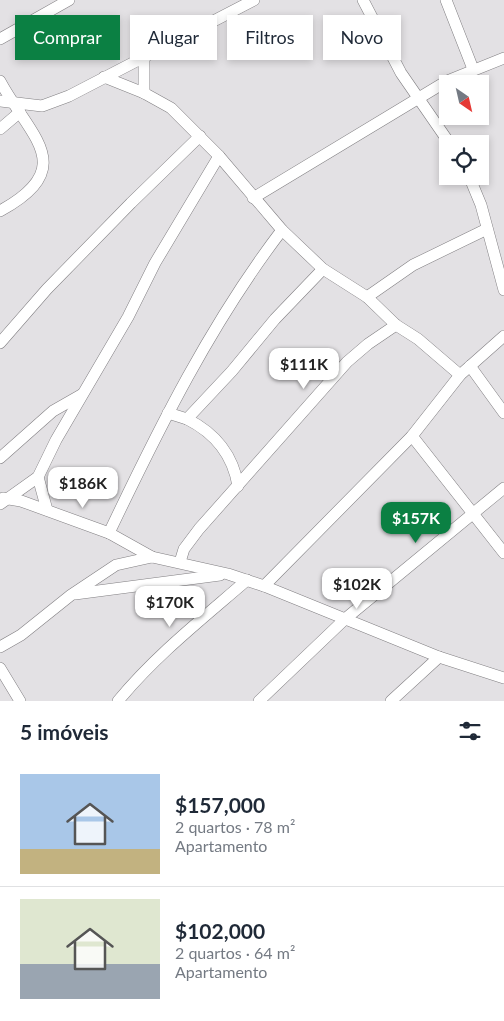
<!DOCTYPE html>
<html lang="pt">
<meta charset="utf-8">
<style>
body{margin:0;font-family:Lato,sans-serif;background:#f2f2f3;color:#1f2937;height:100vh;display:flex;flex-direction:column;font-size:19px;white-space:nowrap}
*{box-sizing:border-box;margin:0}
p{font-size:16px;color:#747a83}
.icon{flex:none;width:28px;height:28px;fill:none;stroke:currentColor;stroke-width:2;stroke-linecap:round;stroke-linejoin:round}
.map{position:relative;height:701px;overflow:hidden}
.sheet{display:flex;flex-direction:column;background:#fff;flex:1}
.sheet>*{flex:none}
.top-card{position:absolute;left:15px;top:15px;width:475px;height:45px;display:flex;gap:10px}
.needle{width:32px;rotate:146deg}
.tools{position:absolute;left:439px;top:75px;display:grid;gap:10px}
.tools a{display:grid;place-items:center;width:50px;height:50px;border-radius:0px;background:#fff;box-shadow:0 2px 8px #0003;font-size:25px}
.price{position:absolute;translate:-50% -42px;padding:0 11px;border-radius:10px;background:#fff;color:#222;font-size:16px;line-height:32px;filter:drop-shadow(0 1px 2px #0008)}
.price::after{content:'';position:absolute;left:50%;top:30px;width:15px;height:11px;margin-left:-8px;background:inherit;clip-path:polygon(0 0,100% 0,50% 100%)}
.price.selected{background:#0b8043;color:#fff}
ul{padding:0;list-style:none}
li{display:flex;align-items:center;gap:15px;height:125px;padding:0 20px}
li+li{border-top:1px solid #e0e1e3}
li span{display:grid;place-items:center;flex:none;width:140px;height:100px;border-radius:0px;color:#555}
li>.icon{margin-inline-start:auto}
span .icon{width:60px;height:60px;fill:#fffc;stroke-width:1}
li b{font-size:21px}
h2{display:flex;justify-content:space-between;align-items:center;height:60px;padding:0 20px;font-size:21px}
.pill{padding:0 18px;border-radius:0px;background:#fff;box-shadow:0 2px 8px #0003;font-size:18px;line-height:45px}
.pill.selected{background:#0b8043;color:#fff}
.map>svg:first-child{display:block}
</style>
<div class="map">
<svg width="504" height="701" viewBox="0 0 504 701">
<rect width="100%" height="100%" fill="#e3e1e4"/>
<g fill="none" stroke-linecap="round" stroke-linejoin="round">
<defs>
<g id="street">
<path d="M363,0L401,73L450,144"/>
<path d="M446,0L473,69"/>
<path d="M0,39L69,0"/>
<path d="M144,57V93"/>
<path d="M104,77L144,93L171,108L219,156L282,230L323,269L367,297L396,325L418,339L460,375"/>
<path d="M0,81C30,137 80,167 0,211"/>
<path d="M0,101L42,106L69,96L254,0"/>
<path d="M0,129L20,112"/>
<path d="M469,176L481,205L504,290"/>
<path d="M253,198L447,81L504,58"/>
<path d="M367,297L413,265L487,229"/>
<path d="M0,343L47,289L131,203L200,136"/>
<path d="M470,366L504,413"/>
<path d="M168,413L187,419L232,371L275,319L323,269"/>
<path d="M187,419C215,433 233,455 238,486"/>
<path d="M412,436L504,553"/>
<path d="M0,458L53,411L81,395"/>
<path d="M38,477L47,510"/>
<path d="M3,498L21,501L109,533L152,557"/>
<path d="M0,504L38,477L56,440L128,317L155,263L219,156"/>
<path d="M109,533C159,428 211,323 282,230"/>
<path d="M180,562L184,549L199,529L347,362L368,344L396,325"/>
<path d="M264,586L412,436L460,375L504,336"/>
<path d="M75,594L220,575"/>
<path d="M0,647L21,635L71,595L116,565L152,557L228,574L264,586L439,657"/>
<path d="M0,668L20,701"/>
<path d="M118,701C156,655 202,619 247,580"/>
<path d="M259,701L345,619L504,488"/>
<path d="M391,701L439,657L504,678"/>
</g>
</defs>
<!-- street casing -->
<use href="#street" stroke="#817f82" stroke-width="12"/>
<!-- street -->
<use href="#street" stroke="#fff" stroke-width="11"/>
</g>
</svg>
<div class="tools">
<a><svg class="needle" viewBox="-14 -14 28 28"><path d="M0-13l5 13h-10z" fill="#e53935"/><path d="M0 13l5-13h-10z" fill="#747a83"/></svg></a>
<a><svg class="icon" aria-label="locate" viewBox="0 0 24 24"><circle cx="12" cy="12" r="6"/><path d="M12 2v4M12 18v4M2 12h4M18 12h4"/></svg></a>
</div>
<b class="price" style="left:304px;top:390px">$111K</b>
<b class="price" style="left:83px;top:509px">$186K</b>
<b class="price selected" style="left:416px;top:544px">$157K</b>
<b class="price" style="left:357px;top:610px">$102K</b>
<b class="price" style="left:170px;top:628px">$170K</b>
<div class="top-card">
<a class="pill selected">Comprar</a>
<a class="pill">Alugar</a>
<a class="pill">Filtros</a>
<a class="pill">Novo</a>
</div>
</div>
<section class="sheet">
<h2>5 imóveis<svg class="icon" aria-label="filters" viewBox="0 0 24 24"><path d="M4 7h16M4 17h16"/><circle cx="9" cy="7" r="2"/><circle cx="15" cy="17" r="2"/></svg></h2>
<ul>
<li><span style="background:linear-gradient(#a9c7e8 75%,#c2b280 0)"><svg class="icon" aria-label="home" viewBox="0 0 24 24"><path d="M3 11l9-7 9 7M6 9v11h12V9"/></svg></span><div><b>$157,000</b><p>2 quartos · 78 m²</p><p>Apartamento</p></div></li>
<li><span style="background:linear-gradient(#dfe7d0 65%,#9aa5b1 0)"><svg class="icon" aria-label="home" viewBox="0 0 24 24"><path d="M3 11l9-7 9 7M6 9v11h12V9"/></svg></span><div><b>$102,000</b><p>2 quartos · 64 m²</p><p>Apartamento</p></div></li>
</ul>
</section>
